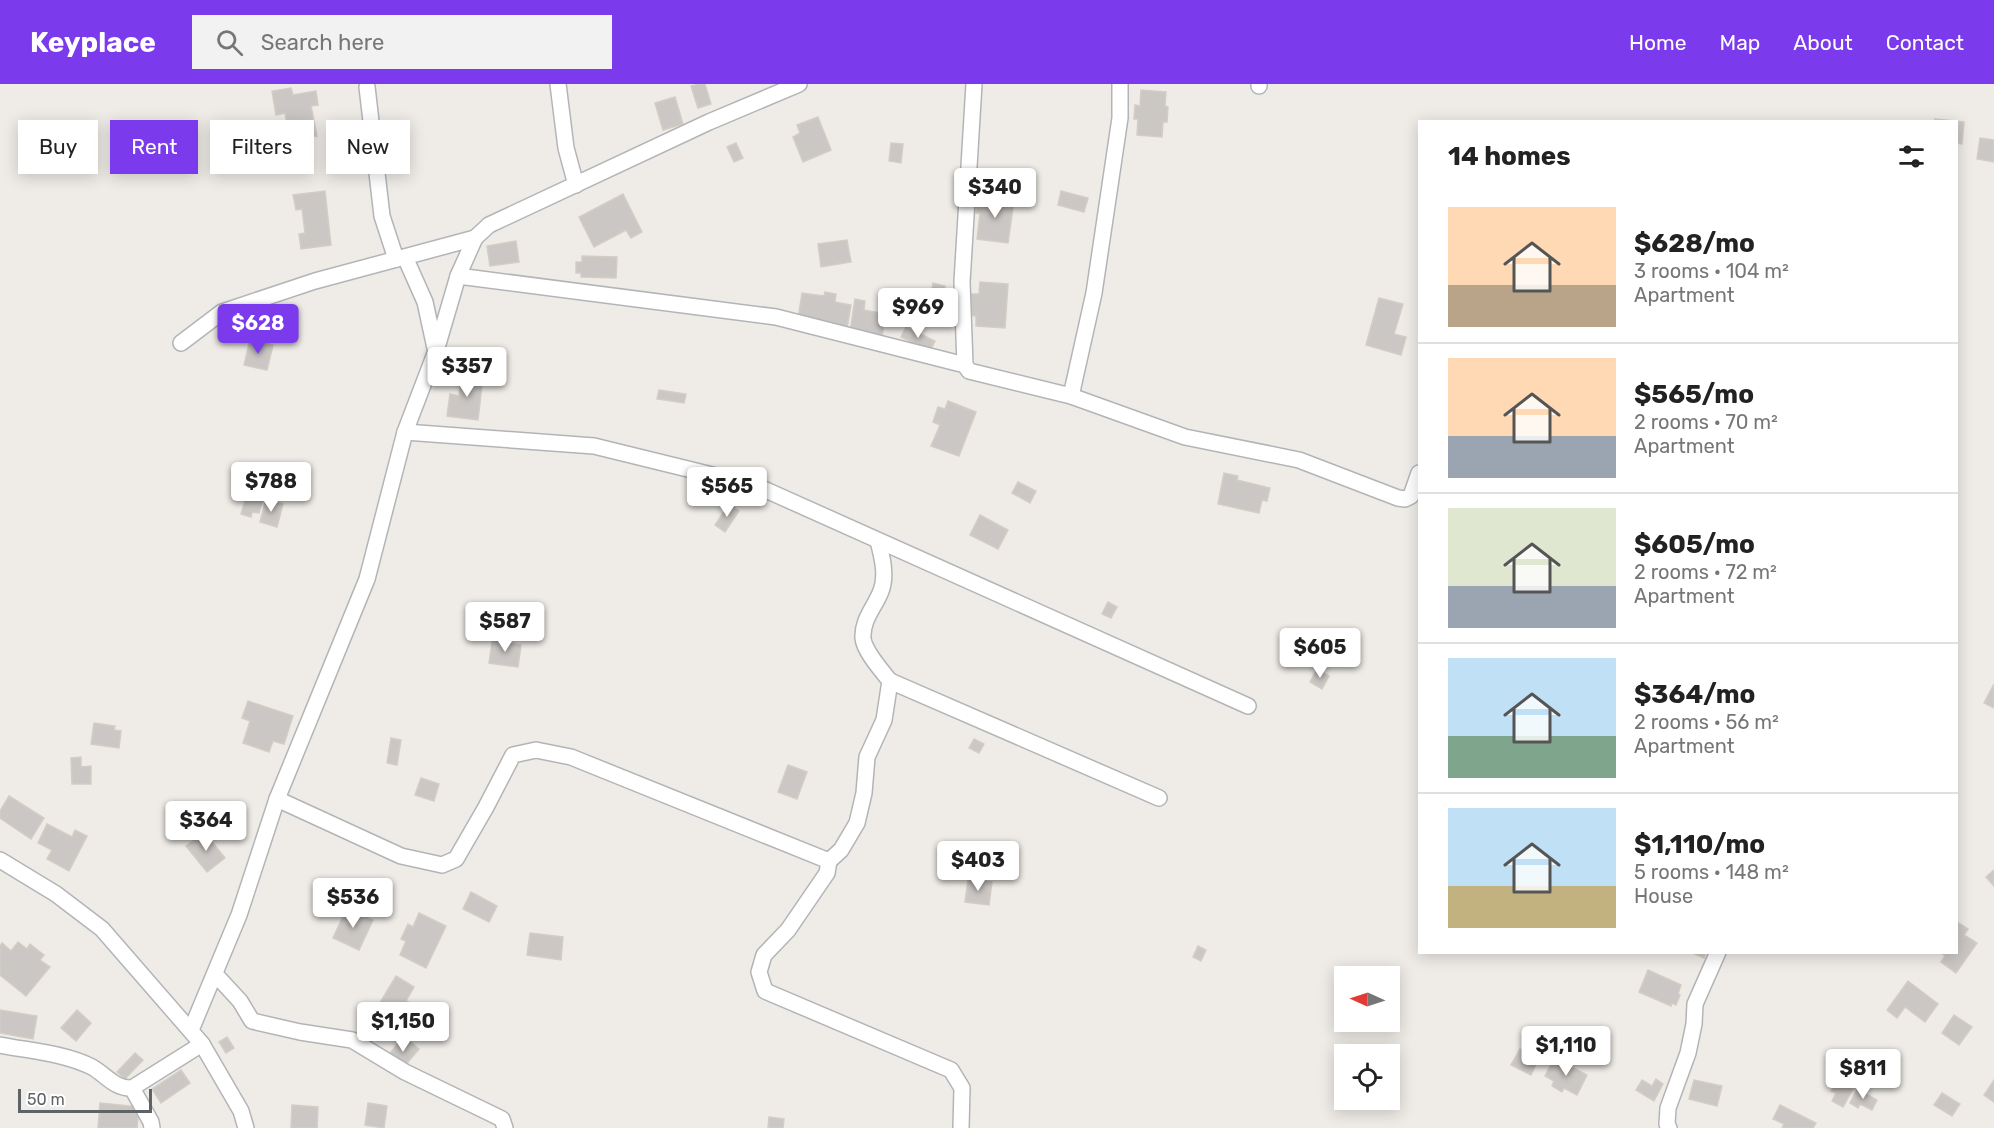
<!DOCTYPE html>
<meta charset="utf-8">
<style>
body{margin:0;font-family:Rubik,sans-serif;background:#f2f2f2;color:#222;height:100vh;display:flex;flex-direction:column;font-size:22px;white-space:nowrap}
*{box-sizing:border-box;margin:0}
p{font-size:20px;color:#767676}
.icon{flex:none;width:33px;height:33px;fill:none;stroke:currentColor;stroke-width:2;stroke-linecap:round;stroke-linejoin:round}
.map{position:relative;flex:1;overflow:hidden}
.panel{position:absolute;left:1418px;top:36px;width:540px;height:834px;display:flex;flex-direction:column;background:#fff;border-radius:0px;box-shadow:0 3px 15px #0003}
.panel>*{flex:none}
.hud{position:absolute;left:18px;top:36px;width:570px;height:54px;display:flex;gap:12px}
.needle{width:39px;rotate:273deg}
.fabs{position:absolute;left:1334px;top:882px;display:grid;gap:12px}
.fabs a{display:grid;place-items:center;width:66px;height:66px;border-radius:0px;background:#fff;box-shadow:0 3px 15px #0003;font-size:30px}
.scale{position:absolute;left:18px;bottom:15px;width:134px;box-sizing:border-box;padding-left:6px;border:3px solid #5e6366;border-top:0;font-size:16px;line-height:21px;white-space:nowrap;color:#5e6366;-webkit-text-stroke:4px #fff;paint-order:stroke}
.price{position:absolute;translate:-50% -51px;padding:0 14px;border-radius:6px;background:#fff;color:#222;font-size:20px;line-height:39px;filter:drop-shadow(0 2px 3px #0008)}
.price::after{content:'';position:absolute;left:50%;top:36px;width:18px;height:14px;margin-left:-9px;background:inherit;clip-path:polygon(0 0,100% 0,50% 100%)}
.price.active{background:#7c3aed;color:#fff}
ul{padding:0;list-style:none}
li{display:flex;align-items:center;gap:18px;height:150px;padding:0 30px}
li+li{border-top:2px solid #e0e0e0}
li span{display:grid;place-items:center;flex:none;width:168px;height:120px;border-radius:0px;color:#555}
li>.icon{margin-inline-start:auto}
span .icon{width:72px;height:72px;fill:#fffc;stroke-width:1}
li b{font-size:26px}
h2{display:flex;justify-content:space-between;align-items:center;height:72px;padding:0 30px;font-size:26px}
.chip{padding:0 21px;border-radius:0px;background:#fff;box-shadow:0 3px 15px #0003;font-size:21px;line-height:54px}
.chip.active{background:#7c3aed;color:#fff}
header{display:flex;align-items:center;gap:36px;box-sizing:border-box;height:84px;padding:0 30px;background:#7c3aed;color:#fff}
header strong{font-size:28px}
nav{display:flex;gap:33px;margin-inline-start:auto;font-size:21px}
.search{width:420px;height:54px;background:#f2f2f2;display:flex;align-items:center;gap:15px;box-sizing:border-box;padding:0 21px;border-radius:0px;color:#767676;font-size:22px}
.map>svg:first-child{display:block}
</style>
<header>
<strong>Keyplace</strong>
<div class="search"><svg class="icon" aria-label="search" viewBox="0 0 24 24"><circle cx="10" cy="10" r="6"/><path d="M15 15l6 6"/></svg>Search here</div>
<nav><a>Home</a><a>Map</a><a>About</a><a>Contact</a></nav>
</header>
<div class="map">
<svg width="1994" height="1044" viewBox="0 0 1994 1044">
<rect width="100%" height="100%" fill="#efece7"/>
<!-- building -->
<g fill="#cbc7c4" stroke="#d4cdc5" stroke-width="1.5">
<path d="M699,0H705L711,20L698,24L691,2Z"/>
<path d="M291,4L293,11L316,7L318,21L311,22L317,52L290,56L285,29L276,31L272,7Z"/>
<path d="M1141,6L1166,8L1165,22L1168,23L1167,38H1163L1162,53L1137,51L1138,35H1134L1135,21L1140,22Z"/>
<path d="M675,13L683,40L663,46L655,19Z"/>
<path d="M818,33L831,66L803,78L793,53L800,49L797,41Z"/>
<path d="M1935,35L1964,38L1962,60L1956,59V38H1935Z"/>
<path d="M1980,54L1994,56V78L1977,75Z"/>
<path d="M736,59L743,74L734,78L727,63Z"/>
<path d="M891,59L903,60L901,79L889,77Z"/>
<path d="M325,107L331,161L301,165L299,150L305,149L302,125L296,126L293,111Z"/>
<path d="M1061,107L1088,114L1084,128L1058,121Z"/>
<path d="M623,110L642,148L631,154L626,146L594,163L579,133Z"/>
<path d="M978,113L1014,117L1008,159L977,155L980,129H976Z"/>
<path d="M847,156L851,178L821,183L818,160Z"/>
<path d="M516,157L519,178L490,182L487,162Z"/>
<path d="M582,172L617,173L616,194L581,193V189H576V178H582Z"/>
<path d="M980,198L1008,200L1005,244L976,242V232L968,231L969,210H979Z"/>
<path d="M933,199L945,202L938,235L926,233Z"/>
<path d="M825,208L836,210L835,218L851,221L847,244L798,235L802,209L824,212Z"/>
<path d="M1379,214L1403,220L1394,250L1406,253L1401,271L1366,261Z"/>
<path d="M855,215L865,217L864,226L886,230L882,252L850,248Z"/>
<path d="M906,243L935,257L930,267L901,253Z"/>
<path d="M250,255L273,261L267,286L244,281Z"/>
<path d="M464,264L483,265L482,282L463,280Z"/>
<path d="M462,289L483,292L478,336L447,332L450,310L459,312Z"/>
<path d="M659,306L686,310L684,319L657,315Z"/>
<path d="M948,317L976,328L959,372L931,362L940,341L933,338L938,323L945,325Z"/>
<path d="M1224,389L1238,392L1237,396L1270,404L1267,417L1262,416L1259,429L1218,420Z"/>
<path d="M1018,398L1036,407L1030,419L1012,409Z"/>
<path d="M247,410L263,415L259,429L252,428L251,433L241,430Z"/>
<path d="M266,415L283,420L277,443L260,438Z"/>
<path d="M729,420L739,427L725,448L715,441Z"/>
<path d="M980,431L1008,446L998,465L970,451Z"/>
<path d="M1108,518L1117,523L1111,534L1102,530Z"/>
<path d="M493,552L506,554L505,558L521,561L518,583L489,579Z"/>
<path d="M1317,585L1329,592L1322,605L1310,598Z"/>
<path d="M1994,600V624L1984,619Z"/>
<path d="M248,617L293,632L284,660L273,657L269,668L243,659L250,637L242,634Z"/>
<path d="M94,639L115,642L114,646L121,647L119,664L91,660Z"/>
<path d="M391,654L401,656L397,681L387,679Z"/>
<path d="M974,655L984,660L979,669L969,664Z"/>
<path d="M81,673V683L91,682V700H72L71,674Z"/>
<path d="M788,681L807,688L797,715L778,708Z"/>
<path d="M421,694L439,700L434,717L415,711Z"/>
<path d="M9,712L44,734L31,755L0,734V727Z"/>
<path d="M47,740L72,753L75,746L87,752L69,787L47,775L52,766L38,759Z"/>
<path d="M204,748L225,774L207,788L186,762Z"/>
<path d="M1994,786V802L1986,793Z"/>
<path d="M968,795L992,798L989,821L965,818Z"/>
<path d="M471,808L497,822L489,838L463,825Z"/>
<path d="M347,824L373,836L359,866L333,854Z"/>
<path d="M419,829L446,842L426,884L400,871L406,857L401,855L408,840L413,843Z"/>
<path d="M1957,838L1968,845L1964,851L1977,859L1956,889L1941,878L1945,872L1940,868H1956Z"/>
<path d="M530,849L563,853L561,876L527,871Z"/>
<path d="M18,858L27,865L30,860L44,871L40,876L50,883L26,912L0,891V862L2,859L11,867Z"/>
<path d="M1198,862L1206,866L1201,877L1193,873Z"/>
<path d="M1690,868H1706L1704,874Z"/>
<path d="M1648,886L1681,901L1678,910L1680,911L1676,921L1672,919L1671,922L1639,908Z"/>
<path d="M396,892L414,903L406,917L411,919L400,938L395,934L387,948L369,937Z"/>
<path d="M1908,897L1938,920L1925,938L1905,923L1897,934L1887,926Z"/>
<path d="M0,926L37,932L33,955L0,949Z"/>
<path d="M77,926L91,939L76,957L61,944Z"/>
<path d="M1954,931L1972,943L1959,961L1942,949Z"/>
<path d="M404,952L419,965L402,985L387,973Z"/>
<path d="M227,953L234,964L226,969L219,958Z"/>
<path d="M1520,965L1539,974L1531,991L1511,981Z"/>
<path d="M135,969L143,976L125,995L117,988Z"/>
<path d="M1554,974L1587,991L1577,1011L1564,1004L1562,1008L1552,1002L1554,997L1545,992Z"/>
<path d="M181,986L190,999L161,1019L152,1005Z"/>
<path d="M1656,995L1663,1000L1654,1017L1636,1006L1642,996L1652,1002Z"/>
<path d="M1694,996L1722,1002L1717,1022L1689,1015Z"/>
<path d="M1837,996L1853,1005L1843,1023L1832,1017L1836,1009L1831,1007Z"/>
<path d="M1994,996V1018L1984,1011Z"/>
<path d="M1857,1005L1877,1016L1872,1026L1860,1020L1858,1024L1850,1019Z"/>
<path d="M1942,1009L1960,1020L1952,1032L1934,1021Z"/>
<path d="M100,1019L139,1023L137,1044H98Z"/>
<path d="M368,1019L387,1022L384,1044L365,1041Z"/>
<path d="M292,1021L318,1023L317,1044H291Z"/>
<path d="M1780,1021L1816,1039L1813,1044H1782L1784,1040L1773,1035Z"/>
<path d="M769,1033L784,1035L783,1044H768Z"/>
</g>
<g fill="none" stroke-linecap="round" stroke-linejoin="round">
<defs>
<g id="street">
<path d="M558,0L566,64L576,101"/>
<path d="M974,0L962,198L965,281L969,287L1071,312L1185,353L1299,376L1398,414L1405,415L1411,412L1419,389"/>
<path d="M1259,0V2"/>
<path d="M367,3L382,132L396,175"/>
<path d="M405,173L425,218L435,264"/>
<path d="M458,192L776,233L965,281"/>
<path d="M181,259L222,228L315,197L475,154"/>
<path d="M1071,312L1094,209L1120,34V0"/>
<path d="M405,348L594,362L757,402L1248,622"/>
<path d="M890,597L1159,714"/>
<path d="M277,715L401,772L442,781L456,775L486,723L513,671L536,666L571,673L829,777L827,789L788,846L764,871L759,888L765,907L951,986L962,1004L961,1044"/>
<path d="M0,776L56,810L102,845L202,960L241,1027L246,1044"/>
<path d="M829,777L841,766L857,739L864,709L867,673L884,636L890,597C882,587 864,567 863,554C862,535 875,523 881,507C887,492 882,472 878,457"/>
<path d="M215,890L240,917L252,937L300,948L352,956L405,988L502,1035L505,1044"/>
<path d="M191,946L239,831L277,715L367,495L405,348L436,267L458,192L475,154L489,141L709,38L799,0"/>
<path d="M0,961C30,967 64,969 92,983C106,991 115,1005 132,1004L202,960"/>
<path d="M132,1004L151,1038L152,1044"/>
<path d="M1669,1044L1667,1040L1668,1024L1688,969L1694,940L1695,920L1718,868"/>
</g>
</defs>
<!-- street casing -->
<use href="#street" stroke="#b2b5b8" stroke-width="18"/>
<!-- street -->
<use href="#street" stroke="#fff" stroke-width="15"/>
</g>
</svg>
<div class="fabs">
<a><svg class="needle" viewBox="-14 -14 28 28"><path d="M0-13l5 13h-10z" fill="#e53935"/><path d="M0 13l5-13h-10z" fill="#767676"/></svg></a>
<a><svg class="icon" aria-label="locate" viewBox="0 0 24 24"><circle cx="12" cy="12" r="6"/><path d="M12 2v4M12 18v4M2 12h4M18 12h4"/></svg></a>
</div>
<div class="scale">50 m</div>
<b class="price" style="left:995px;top:135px">$340</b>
<b class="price" style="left:918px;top:255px">$969</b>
<b class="price active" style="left:258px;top:271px">$628</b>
<b class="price" style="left:467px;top:314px">$357</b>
<b class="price" style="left:271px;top:429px">$788</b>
<b class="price" style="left:727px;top:434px">$565</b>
<b class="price" style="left:505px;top:569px">$587</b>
<b class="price" style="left:1320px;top:595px">$605</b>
<b class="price" style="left:206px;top:768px">$364</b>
<b class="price" style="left:978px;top:808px">$403</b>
<b class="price" style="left:353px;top:845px">$536</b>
<b class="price" style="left:403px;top:969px">$1,150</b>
<b class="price" style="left:1566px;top:993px">$1,110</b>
<b class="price" style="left:1863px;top:1016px">$811</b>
<div class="hud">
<a class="chip">Buy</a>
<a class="chip active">Rent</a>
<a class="chip">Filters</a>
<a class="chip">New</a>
</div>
<section class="panel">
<h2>14 homes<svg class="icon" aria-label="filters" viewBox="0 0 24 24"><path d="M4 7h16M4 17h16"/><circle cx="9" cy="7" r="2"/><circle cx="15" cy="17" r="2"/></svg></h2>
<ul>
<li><span style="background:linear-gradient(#ffd9b3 65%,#b9a48a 0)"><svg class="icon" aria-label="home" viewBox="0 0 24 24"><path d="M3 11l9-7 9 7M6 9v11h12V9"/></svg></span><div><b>$628/mo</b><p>3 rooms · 104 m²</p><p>Apartment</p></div></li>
<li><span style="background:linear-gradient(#ffd9b3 65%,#9aa5b1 0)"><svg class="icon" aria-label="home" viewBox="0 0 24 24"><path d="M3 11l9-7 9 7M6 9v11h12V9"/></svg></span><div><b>$565/mo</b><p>2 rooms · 70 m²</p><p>Apartment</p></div></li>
<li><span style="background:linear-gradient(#dfe7d0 65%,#9aa5b1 0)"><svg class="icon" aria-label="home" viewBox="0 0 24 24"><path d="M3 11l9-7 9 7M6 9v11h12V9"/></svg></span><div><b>$605/mo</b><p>2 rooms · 72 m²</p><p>Apartment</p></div></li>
<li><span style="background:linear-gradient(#bfe0f5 65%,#7fa58c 0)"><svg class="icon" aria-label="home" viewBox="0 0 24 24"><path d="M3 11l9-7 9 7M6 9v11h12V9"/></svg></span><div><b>$364/mo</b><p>2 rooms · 56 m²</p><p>Apartment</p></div></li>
<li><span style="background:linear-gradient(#bfe0f5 65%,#c2b280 0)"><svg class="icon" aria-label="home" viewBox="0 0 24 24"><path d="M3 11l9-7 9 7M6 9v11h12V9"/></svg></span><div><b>$1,110/mo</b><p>5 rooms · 148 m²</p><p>House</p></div></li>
</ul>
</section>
</div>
